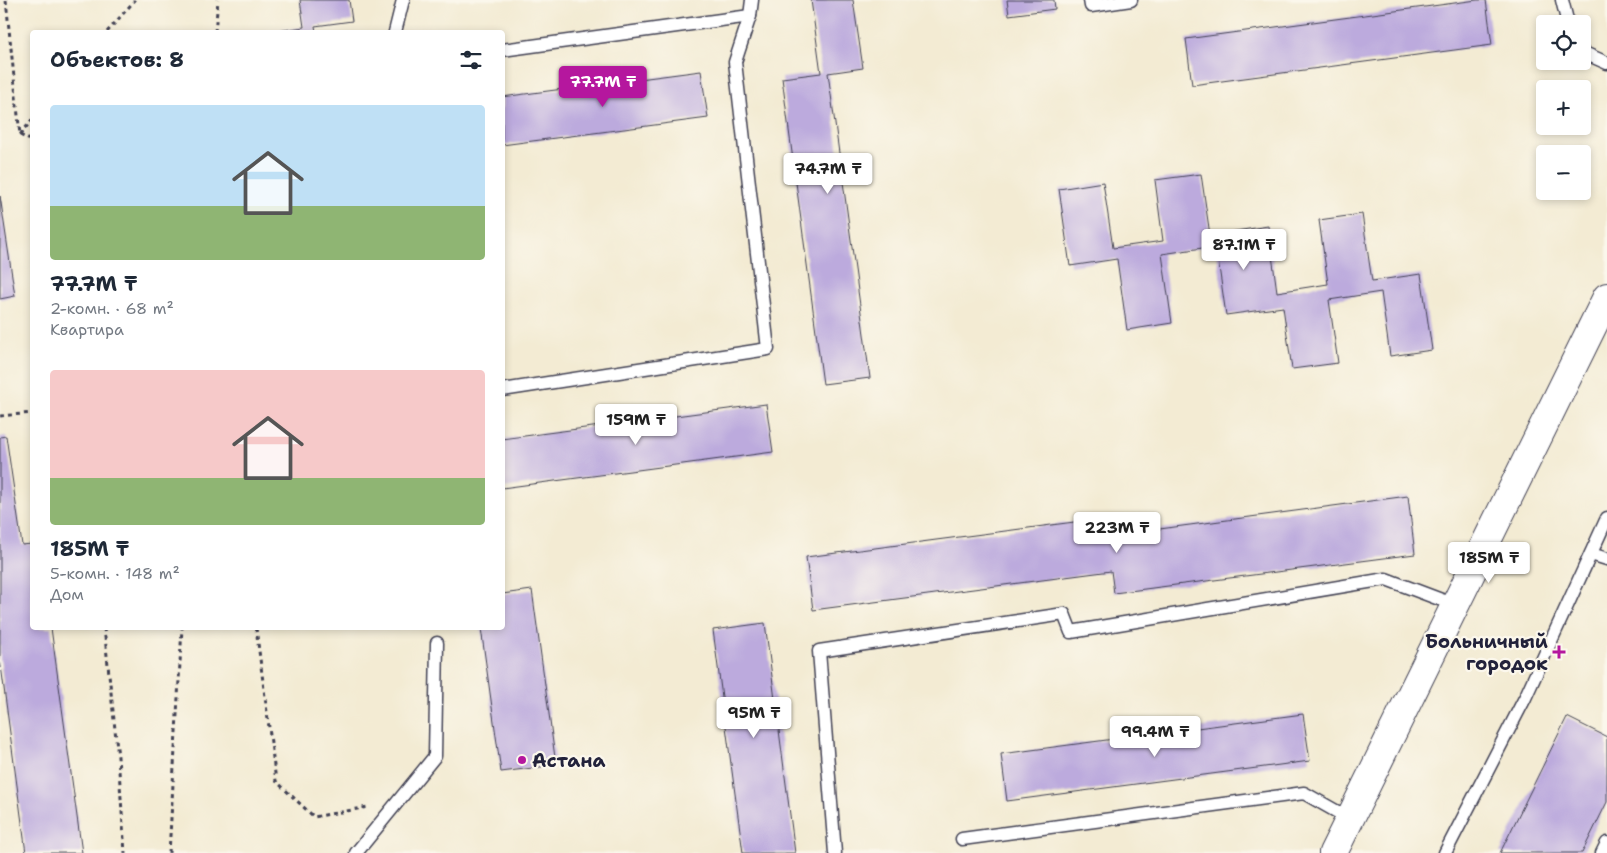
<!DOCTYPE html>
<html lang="ru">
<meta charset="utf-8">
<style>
body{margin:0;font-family:"Shantell Sans",sans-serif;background:#f6f6f7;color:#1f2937;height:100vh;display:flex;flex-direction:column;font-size:19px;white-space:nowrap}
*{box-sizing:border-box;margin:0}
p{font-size:16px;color:#747a83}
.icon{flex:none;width:28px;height:28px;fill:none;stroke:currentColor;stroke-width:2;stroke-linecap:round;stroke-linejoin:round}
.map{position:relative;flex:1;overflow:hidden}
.drawer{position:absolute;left:30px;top:30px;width:475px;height:600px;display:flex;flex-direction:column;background:#fff;border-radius:5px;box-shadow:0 2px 8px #0003}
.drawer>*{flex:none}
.controls{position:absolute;left:1536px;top:15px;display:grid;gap:10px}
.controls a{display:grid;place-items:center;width:55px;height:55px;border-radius:5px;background:#fff;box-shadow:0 2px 8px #0003;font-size:25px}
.price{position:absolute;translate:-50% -42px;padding:0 11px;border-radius:5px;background:#fff;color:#222;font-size:16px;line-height:32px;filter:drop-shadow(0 1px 2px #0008)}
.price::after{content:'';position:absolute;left:50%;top:30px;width:15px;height:11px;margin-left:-8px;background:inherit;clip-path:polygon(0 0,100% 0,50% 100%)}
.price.selected{background:#b5179e;color:#fff}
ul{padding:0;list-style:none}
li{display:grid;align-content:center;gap:10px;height:265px;padding:0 20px}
li span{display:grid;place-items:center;height:155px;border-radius:5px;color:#555}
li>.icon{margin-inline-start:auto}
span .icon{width:90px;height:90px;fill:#fffc;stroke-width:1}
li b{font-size:21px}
h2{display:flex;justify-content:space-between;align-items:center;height:60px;padding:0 20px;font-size:21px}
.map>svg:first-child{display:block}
</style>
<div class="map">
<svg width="1607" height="853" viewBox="0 0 1607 853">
<rect width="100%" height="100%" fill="#fbf7ec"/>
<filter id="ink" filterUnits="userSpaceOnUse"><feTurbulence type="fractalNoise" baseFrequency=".02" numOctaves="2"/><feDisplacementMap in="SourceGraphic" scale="10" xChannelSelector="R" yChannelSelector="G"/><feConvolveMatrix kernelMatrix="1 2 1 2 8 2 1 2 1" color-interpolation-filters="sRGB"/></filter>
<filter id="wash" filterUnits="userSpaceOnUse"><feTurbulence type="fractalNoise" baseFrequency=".0096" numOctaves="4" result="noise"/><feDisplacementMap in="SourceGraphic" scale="20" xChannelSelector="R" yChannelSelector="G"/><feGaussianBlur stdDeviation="1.12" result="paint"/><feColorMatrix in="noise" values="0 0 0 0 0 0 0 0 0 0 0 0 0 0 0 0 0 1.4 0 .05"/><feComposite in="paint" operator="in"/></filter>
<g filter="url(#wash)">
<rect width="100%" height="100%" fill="#f3ebd3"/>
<g id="blocks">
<!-- building -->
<g fill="#bcaadd">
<path d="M300,0H349L352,21L315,26L316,32H271L304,27Z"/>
<path d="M811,0H853L863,68L828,73L870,378L823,384L782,78L821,73Z"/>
<path d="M1007,0H1054L1055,9L1009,15Z"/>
<path d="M1477,0H1486L1492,45L1192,85L1186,39Z"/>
<path d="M701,71L708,118L502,145V97Z"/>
<path d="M1201,174L1210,235L1268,226L1277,292L1328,284L1319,220L1362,214L1372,281L1421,274L1432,350L1390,356L1381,292L1329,300L1338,363L1292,369L1283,307L1226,315L1216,246L1162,254L1172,323L1127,330L1117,259L1070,266L1059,189L1103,182L1113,248L1163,241L1155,180Z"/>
<path d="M0,196L15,296L0,299Z"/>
<path d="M766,404L773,452L502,488V439Z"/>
<path d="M6,436L22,545L32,544V628H51L82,853H26L0,658V437Z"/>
<path d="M1408,496L1415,554L1114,593L1111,571L813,610L806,557L1105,518L1107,536Z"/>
<path d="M532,590L556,765L501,772L481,628H502V594Z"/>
<path d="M765,623L795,853H743L713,630Z"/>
<path d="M1303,714L1310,761L1007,801L1001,754Z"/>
<path d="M1567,717L1607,737V802L1582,853H1500Z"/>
</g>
</g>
</g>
<g filter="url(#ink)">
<use href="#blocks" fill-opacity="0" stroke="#414052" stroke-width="1"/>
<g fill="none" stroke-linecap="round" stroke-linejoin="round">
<defs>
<g id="service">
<path d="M1090,0L1091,6L1131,0"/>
<path d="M1562,0L1568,24"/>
<path d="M395,32L403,0"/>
<path d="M502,50L750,16"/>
<path d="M1582,52L1607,63"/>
<path d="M502,390L768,349L735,62L750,16L752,0"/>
<path d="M1591,554L1607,559"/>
<path d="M962,839L1304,793L1350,819"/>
<path d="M356,853L435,756L437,643"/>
<path d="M835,853L819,651L1064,614L1071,632L1386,579L1455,605"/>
<path d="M1445,853L1525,698L1607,518"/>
<path d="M1602,853L1607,843"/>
</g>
<path id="tertiary" d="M1333,853L1607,297"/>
</defs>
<!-- service casing -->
<use href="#service" stroke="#414052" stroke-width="15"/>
<!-- tertiary casing -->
<use href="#tertiary" stroke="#414052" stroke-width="30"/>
<!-- path -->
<g stroke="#414052" stroke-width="3" stroke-dasharray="4 4" stroke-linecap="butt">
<path d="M6,0L20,135L32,120"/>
<path d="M107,32L135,0"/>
<path d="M215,32L218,0"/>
<path d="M20,135L32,141"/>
<path d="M0,416L32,413"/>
<path d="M104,628L118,757L125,853"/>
<path d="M256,628L276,781L314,817L368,807"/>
<path d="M169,853L182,628"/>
</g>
<!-- service -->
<use href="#service" stroke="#fff" stroke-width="12"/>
<!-- tertiary -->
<use href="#tertiary" stroke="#fff" stroke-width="28"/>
</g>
</g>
<!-- markers -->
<g fill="#b5179e" stroke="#fbf7ec" stroke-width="2">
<path d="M1556.5 644.5h5v5h5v5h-5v5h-5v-5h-5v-5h5z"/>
<circle cx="522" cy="760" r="5"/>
</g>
<g text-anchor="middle" stroke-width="4.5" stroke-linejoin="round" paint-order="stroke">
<!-- poi labels -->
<g font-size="19" font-weight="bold" fill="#22223b" stroke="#fbf7ec" text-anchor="end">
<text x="1548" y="648">Больничный<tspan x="1548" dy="22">городок</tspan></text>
<text x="532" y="767" text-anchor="start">Астана</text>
</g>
</g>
</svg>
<div class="controls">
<a><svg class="icon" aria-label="locate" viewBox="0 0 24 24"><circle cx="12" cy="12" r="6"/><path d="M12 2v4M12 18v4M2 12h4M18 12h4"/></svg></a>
<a>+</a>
<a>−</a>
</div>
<b class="price selected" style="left:603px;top:108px">77.7M ₸</b>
<b class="price" style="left:828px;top:195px">74.7M ₸</b>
<b class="price" style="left:1244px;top:271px">87.1M ₸</b>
<b class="price" style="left:636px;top:446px">159M ₸</b>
<b class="price" style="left:1117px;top:554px">223M ₸</b>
<b class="price" style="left:1489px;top:584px">185M ₸</b>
<b class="price" style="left:754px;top:739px">95M ₸</b>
<b class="price" style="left:1155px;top:758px">99.4M ₸</b>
<section class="drawer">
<h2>Объектов: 8<svg class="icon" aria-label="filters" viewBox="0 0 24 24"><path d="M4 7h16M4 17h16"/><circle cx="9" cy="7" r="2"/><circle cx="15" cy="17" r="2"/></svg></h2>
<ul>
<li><span style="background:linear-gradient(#bfe0f5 65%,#8fb573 0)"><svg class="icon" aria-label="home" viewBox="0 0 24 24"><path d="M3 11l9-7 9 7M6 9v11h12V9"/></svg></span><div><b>77.7M ₸</b><p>2-комн. · 68 m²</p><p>Квартира</p></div></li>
<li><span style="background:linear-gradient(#f6c9c9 70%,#8fb573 0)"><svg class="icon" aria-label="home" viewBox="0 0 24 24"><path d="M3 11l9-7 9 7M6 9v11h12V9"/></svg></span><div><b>185M ₸</b><p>5-комн. · 148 m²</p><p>Дом</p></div></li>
</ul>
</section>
</div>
